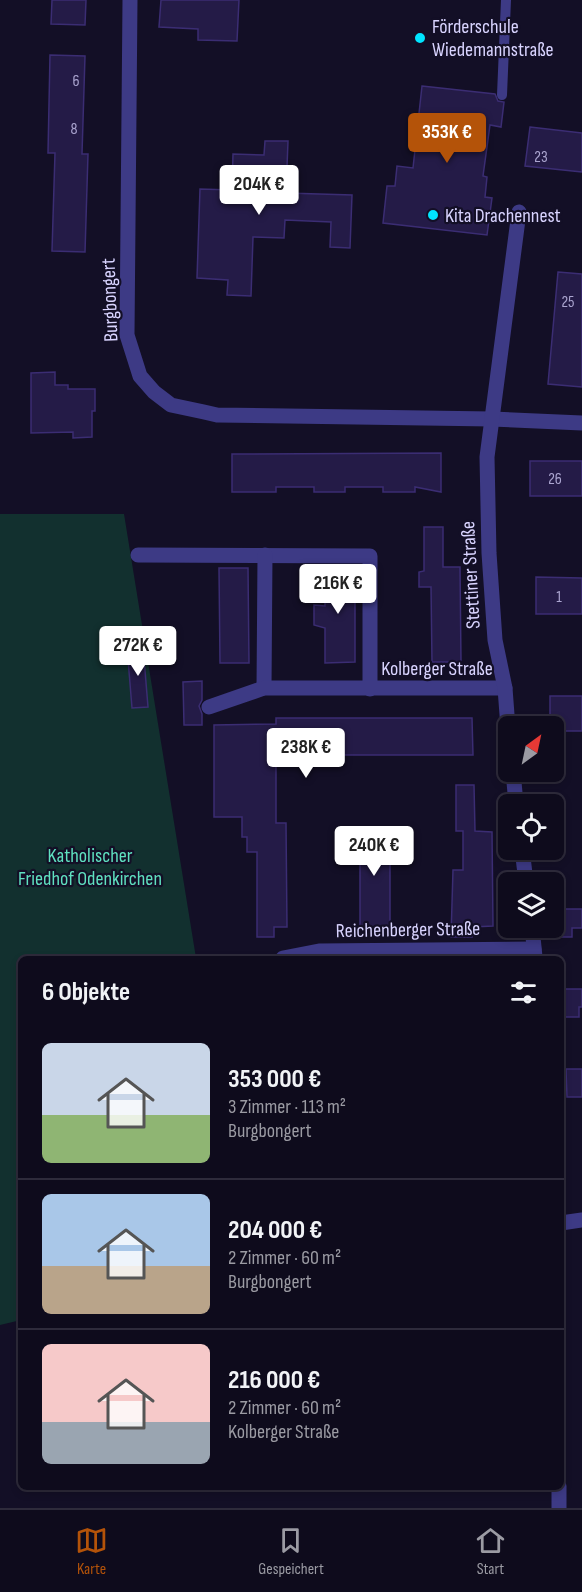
<!DOCTYPE html>
<html lang="de">
<meta charset="utf-8">
<style>
body{margin:0;font-family:"Sofia Sans Condensed",sans-serif;background:#171425;color:#f1f3f6;height:100vh;display:flex;flex-direction:column;font-size:22px;white-space:nowrap}
*{box-sizing:border-box;margin:0}
p{font-size:20px;color:#9b9ba3}
.icon{flex:none;width:33px;height:33px;fill:none;stroke:currentColor;stroke-width:2;stroke-linecap:round;stroke-linejoin:round}
.map{position:relative;flex:1;overflow:hidden}
.panel{position:absolute;left:18px;top:956px;width:546px;height:534px;display:flex;flex-direction:column;background:#0e0b1c;border-radius:9px;box-shadow:0 3px 9px #0003,0 0 0 2px #2e2b3b}
.panel>*{flex:none}
.needle{width:39px;rotate:33deg}
.fabs{position:absolute;left:498px;top:716px;display:grid;gap:12px}
.fabs a{display:grid;place-items:center;width:66px;height:66px;border-radius:9px;background:#0e0b1c;box-shadow:0 3px 9px #0003,0 0 0 2px #2e2b3b;font-size:30px}
.price{position:absolute;translate:-50% -51px;padding:0 14px;border-radius:6px;background:#fff;color:#222;font-size:20px;line-height:39px;filter:drop-shadow(0 2px 3px #0008)}
.price::after{content:'';position:absolute;left:50%;top:36px;width:18px;height:14px;margin-left:-9px;background:inherit;clip-path:polygon(0 0,100% 0,50% 100%)}
.price.selected{background:#b45309;color:#fff}
ul{padding:0;list-style:none}
li{display:flex;align-items:center;gap:18px;height:150px;padding:0 24px}
li+li{border-top:2px solid #2e2b3b}
li span{display:grid;place-items:center;flex:none;width:168px;height:120px;border-radius:9px;color:#555}
li>.icon{margin-inline-start:auto}
span .icon{width:72px;height:72px;fill:#fffc;stroke-width:1}
li b{font-size:26px}
h2{display:flex;justify-content:space-between;align-items:center;height:72px;padding:0 24px;font-size:26px}
.menu{display:flex;justify-content:space-around;align-items:center;height:84px;border-top:2px solid #2e2b3b;background:#0e0b1c;font-size:16px;color:#9b9ba3}
.menu a{display:grid;justify-items:center;gap:3px}
.menu .selected{color:#b45309}
.map>svg:first-child{display:block}
</style>
<div class="map">
<svg width="582" height="1508" viewBox="0 0 582 1508">
<rect width="100%" height="100%" fill="#130f26"/>
<!-- green -->
<path fill="#12302f" d="M0,514H124L196,958H21V1320L0,1325Z"/>
<!-- building -->
<g fill="#241b47" stroke="#3b2d73" stroke-width="1.5">
<path d="M52,0H86L85,25L51,24Z"/>
<path d="M161,0H239L237,41L198,40V29L159,27Z"/>
<path d="M50,55L85,56L82,154H88L85,252L52,251L55,153H48Z"/>
<path d="M422,86L495,94L498,101L504,102L501,127L490,125L483,176L487,177L485,197L492,198L487,235L383,223L387,186H395L397,166L413,168Z"/>
<path d="M530,127L582,133V172L525,166Z"/>
<path d="M265,141H288L286,193L352,195L350,248L330,247L331,222L285,220L284,238L253,237L251,296L227,295L228,280L197,278L200,189L232,190L233,154L264,155Z"/>
<path d="M558,272L582,274V387L548,384Z"/>
<path d="M55,372V385H68V389H95V411H92V437L73,438V432L31,433V373Z"/>
<path d="M441,453V492L415,487V492H383V487H345V492H314V487H276V492H232V454Z"/>
<rect x="530" y="461" width="52" height="35"/>
<path d="M424,527H443V567H460L461,662H432L431,587H419V572L424,571Z"/>
<path d="M355,567V662L325,663V628L314,625V605L325,606V568Z"/>
<path d="M219,568H248L249,663H220Z"/>
<path d="M536,577L582,578V614H536Z"/>
<path d="M143,646L148,707L132,708L127,647Z"/>
<path d="M202,681V700L199,706L202,714V725H184L183,682Z"/>
<path d="M550,696H582V731H554V726H550Z"/>
<path d="M276,718H472L473,755H276V823H286L287,927H274V937H257V852H247V837H242V817H214V725L276,724Z"/>
<path d="M456,785H474L475,831L492,832L493,926L472,927V937H451L453,870H463V831H456Z"/>
<path d="M349,832H390V927H360V851H349Z"/>
<path d="M554,909H582V928H572V937H554Z"/>
<path d="M561,989H582V1007H579V1017H561Z"/>
<path d="M566,1069H582V1097H567Z"/>
</g>
<g fill="none" stroke-linecap="round" stroke-linejoin="round">
<!-- service -->
<path stroke="#3d3a85" stroke-width="10" d="M502,95L506,0"/>
<!-- pedestrian -->
<g stroke="#3d3a85" stroke-width="15">
<path d="M138,555L370,556V689"/>
<path d="M264,688L265,555"/>
</g>
<!-- minor -->
<g stroke="#3d3a85" stroke-width="15">
<path d="M130,0L127,335L140,376L154,392L171,405L204,412L217,415L492,419L582,423"/>
<path d="M209,707L264,688H505"/>
<path d="M508,728L505,688L495,640L489,553L487,457L519,212"/>
<path d="M513,771L516,804"/>
<path d="M522,849L526,882"/>
<path d="M532,927L535,957"/>
<path d="M283,958L319,951L534,949"/>
<path d="M561,1223L582,1220"/>
<path d="M559,1486V1508"/>
</g>
</g>
<!-- markers -->
<g fill="#00e5ff" stroke="#130f26" stroke-width="2">
<circle cx="420" cy="38" r="6"/>
<circle cx="433" cy="215" r="6"/>
</g>
<g text-anchor="middle" stroke-width="4.5" stroke-linejoin="round" paint-order="stroke">
<!-- number labels -->
<g font-size="16" fill="#aca6d1">
<text x="76" y="86">6</text>
<text x="74" y="134">8</text>
<text x="541" y="162">23</text>
<text x="568" y="307">25</text>
<text x="555" y="484">26</text>
<text x="559" y="602">1</text>
</g>
<!-- poi labels -->
<g font-size="20" fill="#d9d4ff" stroke="#130f26" text-anchor="start">
<text x="432" y="33">Förderschule<tspan x="432" dy="23">Wiedemannstraße</tspan></text>
<text x="445" y="222">Kita Drachennest</text>
</g>
<!-- street labels -->
<g font-size="20" fill="#d9d4ff" stroke="#130f26">
<text transform="translate(109 300) rotate(-92)" y="7">Burgbongert</text>
<text transform="translate(470 575) rotate(-93)" y="7">Stettiner Straße</text>
<text x="437" y="675">Kolberger Straße</text>
<text transform="translate(408 929) rotate(-1)" y="7">Reichenberger Straße</text>
</g>
<!-- park labels -->
<g font-size="20" fill="#5fe0c0" stroke="#130f26">
<text x="90" y="862">Katholischer<tspan x="90" dy="23">Friedhof Odenkirchen</tspan></text>
</g>
</g>
</svg>
<div class="fabs">
<a><svg class="needle" viewBox="-14 -14 28 28"><path d="M0-13l5 13h-10z" fill="#e53935"/><path d="M0 13l5-13h-10z" fill="#9b9ba3"/></svg></a>
<a><svg class="icon" aria-label="locate" viewBox="0 0 24 24"><circle cx="12" cy="12" r="6"/><path d="M12 2v4M12 18v4M2 12h4M18 12h4"/></svg></a>
<a><svg class="icon" aria-label="layers" viewBox="0 0 24 24"><path d="M12 4l9 5-9 5-9-5zM3 14l9 5 9-5"/></svg></a>
</div>
<b class="price selected" style="left:447px;top:164px">353K €</b>
<b class="price" style="left:259px;top:216px">204K €</b>
<b class="price" style="left:338px;top:615px">216K €</b>
<b class="price" style="left:138px;top:677px">272K €</b>
<b class="price" style="left:306px;top:779px">238K €</b>
<b class="price" style="left:374px;top:877px">240K €</b>
<section class="panel">
<h2>6 Objekte<svg class="icon" aria-label="filters" viewBox="0 0 24 24"><path d="M4 7h16M4 17h16"/><circle cx="9" cy="7" r="2"/><circle cx="15" cy="17" r="2"/></svg></h2>
<ul>
<li><span style="background:linear-gradient(#c9d6e8 60%,#8fb573 0)"><svg class="icon" aria-label="home" viewBox="0 0 24 24"><path d="M3 11l9-7 9 7M6 9v11h12V9"/></svg></span><div><b>353 000 €</b><p>3 Zimmer · 113 m²</p><p>Burgbongert</p></div></li>
<li><span style="background:linear-gradient(#a9c7e8 60%,#b9a48a 0)"><svg class="icon" aria-label="home" viewBox="0 0 24 24"><path d="M3 11l9-7 9 7M6 9v11h12V9"/></svg></span><div><b>204 000 €</b><p>2 Zimmer · 60 m²</p><p>Burgbongert</p></div></li>
<li><span style="background:linear-gradient(#f6c9c9 65%,#9aa5b1 0)"><svg class="icon" aria-label="home" viewBox="0 0 24 24"><path d="M3 11l9-7 9 7M6 9v11h12V9"/></svg></span><div><b>216 000 €</b><p>2 Zimmer · 60 m²</p><p>Kolberger Straße</p></div></li>
</ul>
</section>
</div>
<nav class="menu">
<a class="selected"><svg class="icon" aria-label="map" viewBox="0 0 24 24"><path d="M3 6l6-2 6 2 6-2v14l-6 2-6-2-6 2zM9 4v14M15 6v14"/></svg>Karte</a>
<a><svg class="icon" aria-label="saved" viewBox="0 0 24 24"><path d="M7 4h10v16l-5-4-5 4z"/></svg>Gespeichert</a>
<a><svg class="icon" aria-label="home" viewBox="0 0 24 24"><path d="M3 11l9-7 9 7M6 9v11h12V9"/></svg>Start</a>
</nav>
